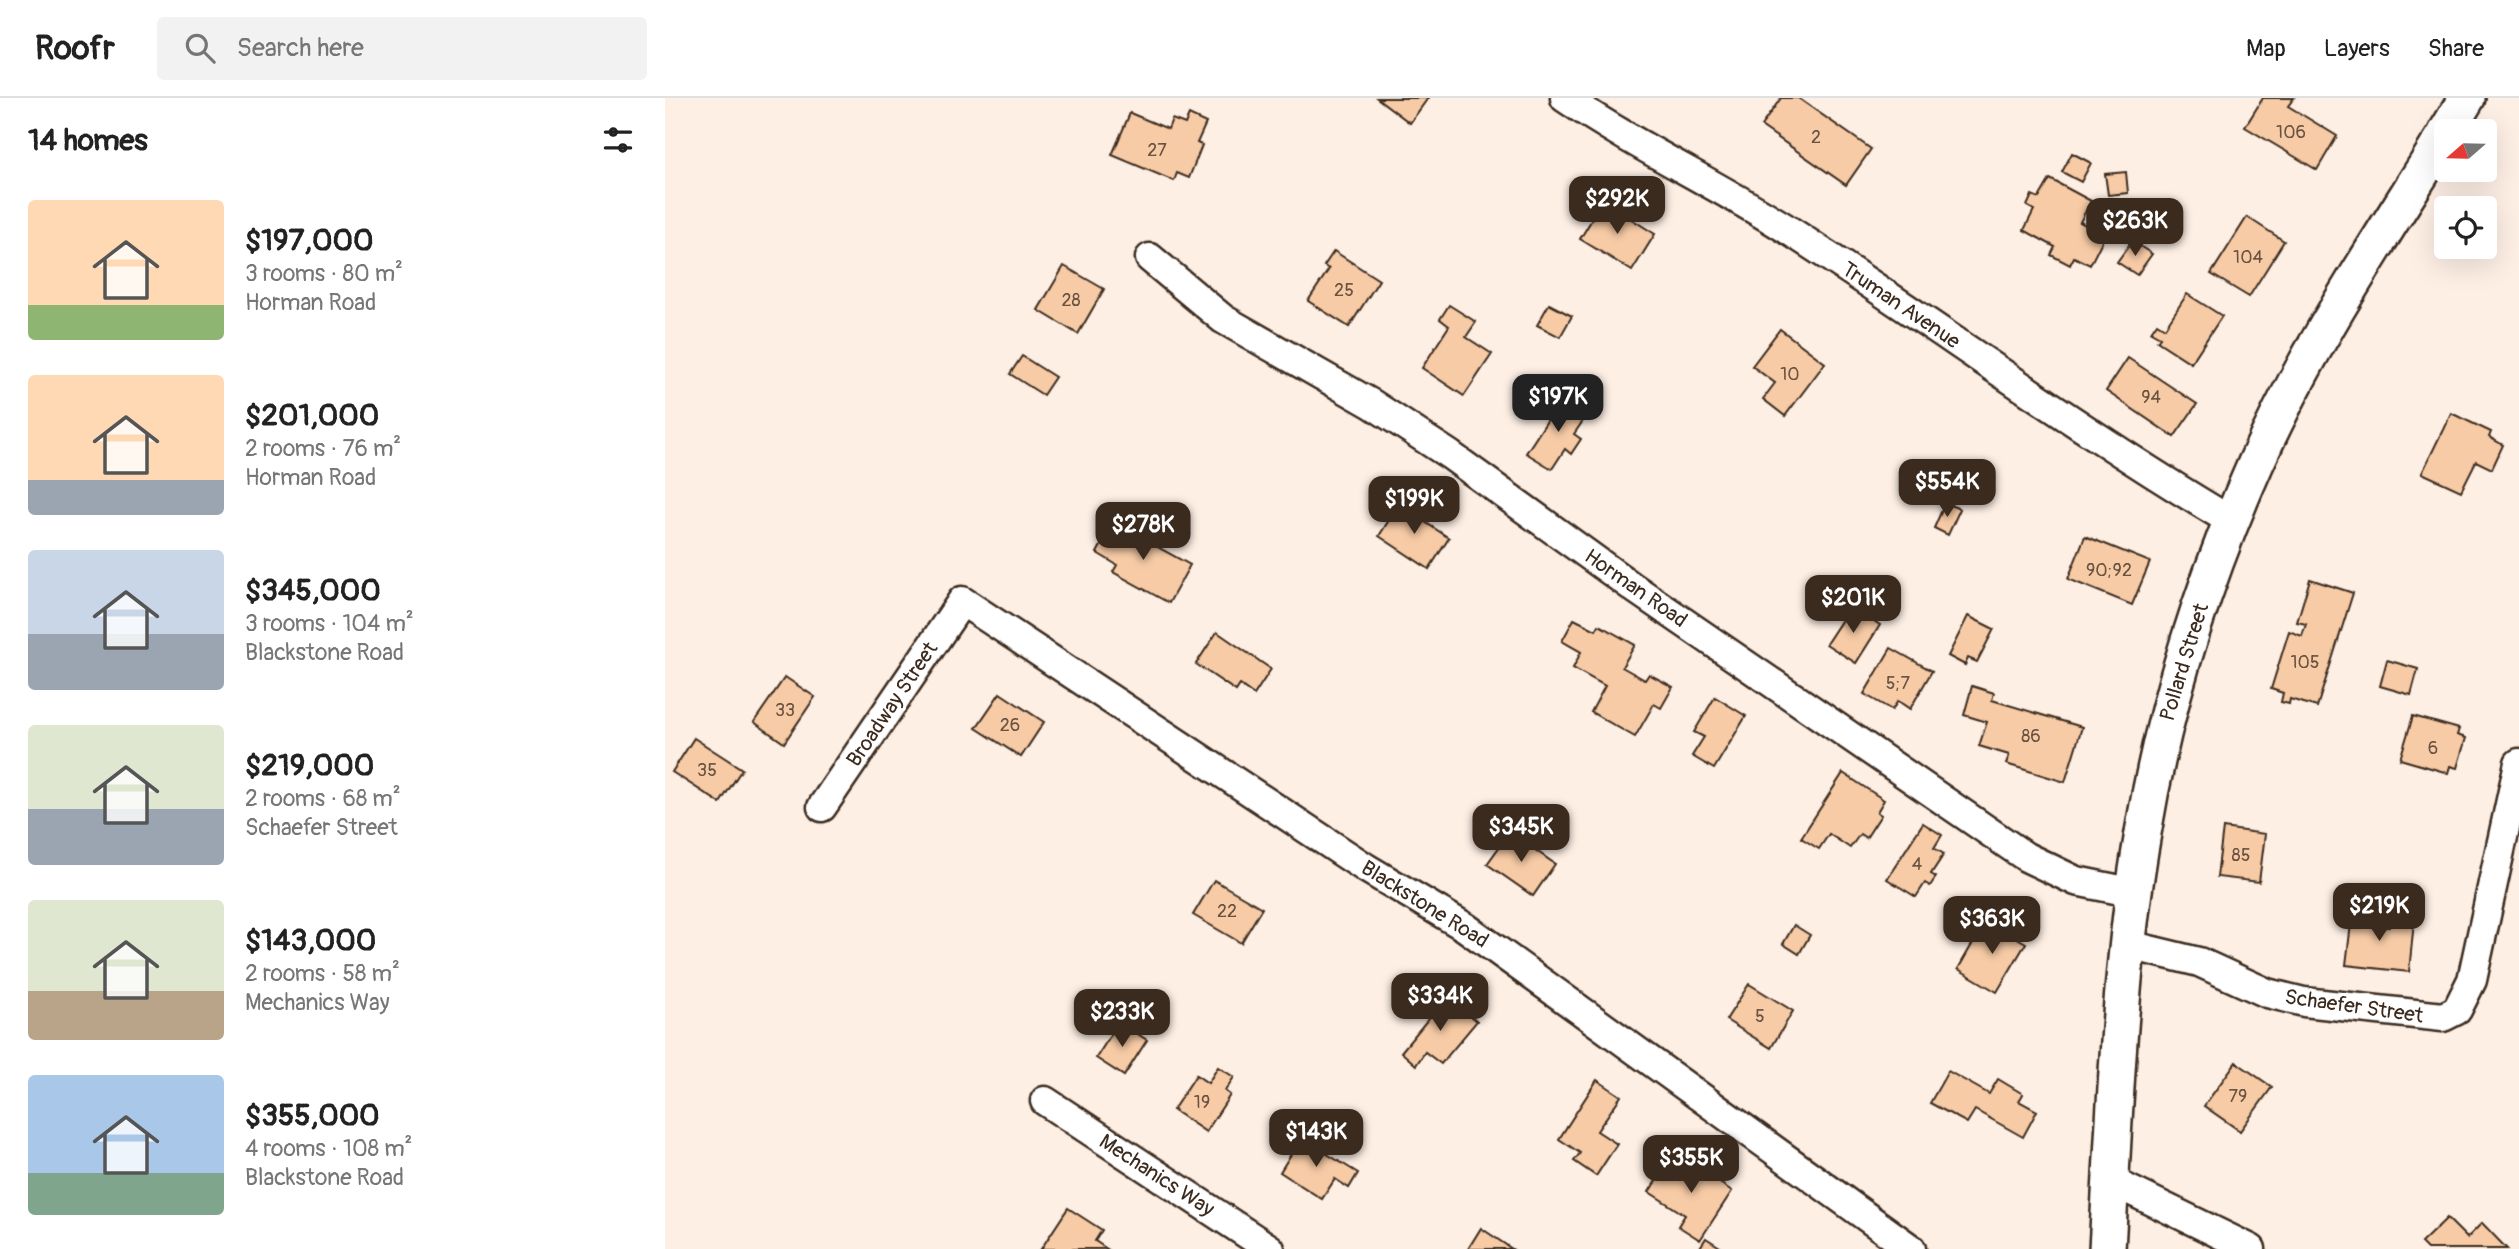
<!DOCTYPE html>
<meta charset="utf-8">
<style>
body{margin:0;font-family:Pangolin,sans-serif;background:#f2f2f2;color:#222;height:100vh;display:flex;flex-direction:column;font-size:26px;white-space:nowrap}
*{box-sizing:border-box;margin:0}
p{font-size:23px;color:#767676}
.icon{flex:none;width:38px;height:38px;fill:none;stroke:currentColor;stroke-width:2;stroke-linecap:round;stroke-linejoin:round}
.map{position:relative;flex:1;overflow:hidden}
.drawer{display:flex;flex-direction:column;background:#fff;width:665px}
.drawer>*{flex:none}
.needle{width:46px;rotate:250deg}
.fabs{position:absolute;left:1769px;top:21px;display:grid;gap:14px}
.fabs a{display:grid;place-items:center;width:63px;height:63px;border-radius:7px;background:#fff;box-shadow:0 7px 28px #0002;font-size:35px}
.price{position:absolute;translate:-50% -60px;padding:0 16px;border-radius:14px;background:#3b2a1e;color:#fff;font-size:23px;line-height:46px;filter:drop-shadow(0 2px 4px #0008)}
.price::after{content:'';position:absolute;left:50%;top:42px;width:21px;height:16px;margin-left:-10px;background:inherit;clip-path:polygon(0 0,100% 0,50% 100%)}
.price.on{background:#222;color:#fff}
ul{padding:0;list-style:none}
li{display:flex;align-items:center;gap:21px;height:175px;padding:0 28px}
li span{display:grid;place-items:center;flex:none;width:196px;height:140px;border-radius:7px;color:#555}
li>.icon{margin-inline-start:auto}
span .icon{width:84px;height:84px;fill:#fffc;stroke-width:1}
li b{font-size:30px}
h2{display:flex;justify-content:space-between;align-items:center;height:84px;padding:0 28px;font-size:30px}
header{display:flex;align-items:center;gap:42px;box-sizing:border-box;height:98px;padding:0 35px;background:#fff;border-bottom:2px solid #e0e0e0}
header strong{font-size:33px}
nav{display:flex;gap:38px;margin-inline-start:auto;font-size:24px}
.search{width:490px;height:63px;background:#f2f2f2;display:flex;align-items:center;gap:18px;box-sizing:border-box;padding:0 24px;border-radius:7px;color:#767676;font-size:26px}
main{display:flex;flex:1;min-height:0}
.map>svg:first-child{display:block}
</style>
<header>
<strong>Roofr</strong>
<div class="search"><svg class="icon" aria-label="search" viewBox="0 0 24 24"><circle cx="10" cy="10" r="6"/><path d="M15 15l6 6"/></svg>Search here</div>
<nav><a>Map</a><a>Layers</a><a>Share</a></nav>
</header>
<main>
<section class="drawer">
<h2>14 homes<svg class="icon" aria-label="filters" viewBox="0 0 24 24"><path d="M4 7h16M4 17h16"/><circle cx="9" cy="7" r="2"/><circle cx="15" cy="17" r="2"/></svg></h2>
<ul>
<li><span style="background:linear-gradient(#ffd9b3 75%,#8fb573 0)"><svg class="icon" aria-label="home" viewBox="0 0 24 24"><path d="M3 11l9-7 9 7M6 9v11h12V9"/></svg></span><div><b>$197,000</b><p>3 rooms · 80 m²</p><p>Horman Road</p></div></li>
<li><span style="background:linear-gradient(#ffd9b3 75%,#9aa5b1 0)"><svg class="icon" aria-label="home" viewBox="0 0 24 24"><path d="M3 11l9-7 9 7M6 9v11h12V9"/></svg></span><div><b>$201,000</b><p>2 rooms · 76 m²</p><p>Horman Road</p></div></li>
<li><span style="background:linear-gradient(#c9d6e8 60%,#9aa5b1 0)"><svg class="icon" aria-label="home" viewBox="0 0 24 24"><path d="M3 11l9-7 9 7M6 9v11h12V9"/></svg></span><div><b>$345,000</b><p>3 rooms · 104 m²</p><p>Blackstone Road</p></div></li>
<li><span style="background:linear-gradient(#dfe7d0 60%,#9aa5b1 0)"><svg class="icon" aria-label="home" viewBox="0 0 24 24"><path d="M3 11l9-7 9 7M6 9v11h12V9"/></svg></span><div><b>$219,000</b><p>2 rooms · 68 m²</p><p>Schaefer Street</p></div></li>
<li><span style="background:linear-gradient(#dfe7d0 65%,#b9a48a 0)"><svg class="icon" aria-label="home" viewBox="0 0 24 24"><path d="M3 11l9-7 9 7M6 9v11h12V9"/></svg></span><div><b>$143,000</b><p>2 rooms · 58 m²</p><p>Mechanics Way</p></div></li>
<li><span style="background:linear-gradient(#a9c7e8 70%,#7fa58c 0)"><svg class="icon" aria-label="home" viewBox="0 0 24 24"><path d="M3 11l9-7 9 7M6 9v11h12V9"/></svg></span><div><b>$355,000</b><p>4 rooms · 108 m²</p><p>Blackstone Road</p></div></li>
</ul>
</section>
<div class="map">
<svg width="1854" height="1151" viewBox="0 0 1854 1151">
<rect width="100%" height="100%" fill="#fdefe4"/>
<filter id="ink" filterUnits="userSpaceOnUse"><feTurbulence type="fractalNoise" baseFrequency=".0143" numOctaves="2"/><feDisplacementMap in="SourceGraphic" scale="14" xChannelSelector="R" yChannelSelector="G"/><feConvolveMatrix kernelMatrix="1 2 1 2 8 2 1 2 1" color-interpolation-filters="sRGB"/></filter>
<g filter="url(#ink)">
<!-- building -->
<g fill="#f7cba6" stroke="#3b2a1e" stroke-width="2">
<path d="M712,0H763L745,25Z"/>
<path d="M1116,0H1133L1206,51L1181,87L1096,28Z"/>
<path d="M1598,0H1629L1623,8L1672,38L1652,72L1580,29Z"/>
<path d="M465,15L503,31L507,21L520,26L524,17L541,25L532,45L537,47L524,80L512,75L509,83L447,57Z"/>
<path d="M1407,55L1426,65L1416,84L1397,74Z"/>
<path d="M1461,74L1463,95L1443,97L1440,76Z"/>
<path d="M1385,81L1426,103L1415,124L1440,137L1425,167L1409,159L1405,167L1386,157L1390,149L1359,132L1369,112L1362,108L1367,97L1374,100Z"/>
<path d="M938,103L990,136L967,173L915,141Z"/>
<path d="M1582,119L1619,143L1584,199L1546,176Z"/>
<path d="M1467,143L1487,156L1472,177L1452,164Z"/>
<path d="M669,153L714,182L684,229L643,203L664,171L659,168Z"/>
<path d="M399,168L439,191L413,236L373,212Z"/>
<path d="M1522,196L1557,218L1526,265L1492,243L1495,239L1486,234L1492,225L1500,230Z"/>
<path d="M884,206L907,218L895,239L872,227Z"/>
<path d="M784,207L811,224L801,239L827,256L799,298L757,270L784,228L775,221Z"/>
<path d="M1115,231L1160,265L1120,318L1098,301L1110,285L1087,268Z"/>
<path d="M357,258L390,279L378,297L345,276Z"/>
<path d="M1463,260L1532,306L1509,339L1441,293Z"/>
<path d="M897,300L922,317L909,336L916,341L906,356L900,351L887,371L861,355Z"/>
<path d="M1786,315L1826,334L1824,339L1838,347L1827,371L1811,363L1796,393L1757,375Z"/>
<path d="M736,403L751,412L748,416L784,440L764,471L714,438Z"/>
<path d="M1280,405L1295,411L1283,437L1269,430Z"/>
<path d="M451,420L473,432L471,437L525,467L504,505L448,474L452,467L432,455Z"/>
<path d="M1420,438L1485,464L1467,507L1403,481Z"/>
<path d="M1645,481L1688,495L1652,609L1625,601L1624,606L1616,604L1618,595L1606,591L1624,533L1637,538L1641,526L1632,524Z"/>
<path d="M1186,508L1215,527L1191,565L1161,546Z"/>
<path d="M1303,518L1329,531L1312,564L1303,560L1300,567L1283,558Z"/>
<path d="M909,521L931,532L934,527L970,547L957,569L980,582L984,576L1008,589L996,610L989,606L970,639L926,614L940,588L908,570L916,554L897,543Z"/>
<path d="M552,534L606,571L589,597L575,587L571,593L531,566Z"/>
<path d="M1226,550L1267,573L1245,611L1233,603L1227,612L1199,596Z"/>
<path d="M1722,562L1753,571L1746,597L1715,588Z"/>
<path d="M120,579L150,599L119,645L89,624Z"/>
<path d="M1307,588L1329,595L1327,602L1417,629L1400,684L1341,666L1344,657L1314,648L1322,624L1299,617Z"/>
<path d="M335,595L379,624L356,659L311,630Z"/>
<path d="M1050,599L1081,618L1049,671L1027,658L1039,639L1029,634Z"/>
<path d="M1748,618L1794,631L1792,637L1801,640L1792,670L1785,668L1783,675L1735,661Z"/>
<path d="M29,640L77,671L55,705L7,674Z"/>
<path d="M1178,675L1219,702L1212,714L1216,717L1201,740L1195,736L1185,750L1164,736L1154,751L1136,740Z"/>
<path d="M1258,725L1277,737L1269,750L1279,756L1266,776L1271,779L1265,788L1260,785L1251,799L1222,781Z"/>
<path d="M1558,730L1600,736L1594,784L1552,779Z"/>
<path d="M845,734L890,766L868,798L822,766Z"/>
<path d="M549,782L597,810L576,845L528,817Z"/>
<path d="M1688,809L1709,811L1707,828L1724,829L1725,820L1749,823L1744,874L1681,867Z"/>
<path d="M1321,822L1361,845L1332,894L1293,871Z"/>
<path d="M1129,827L1145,837L1134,856L1118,846Z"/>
<path d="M1084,886L1128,913L1106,950L1061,922Z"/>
<path d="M782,898L812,923L776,966L760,954L751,967L736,954Z"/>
<path d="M454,924L482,942L459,978L431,960Z"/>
<path d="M1571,964L1607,989L1575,1033L1539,1008Z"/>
<path d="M553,969L569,979L560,993L565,997L541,1034L508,1012L531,977L543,985Z"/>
<path d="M1283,973L1324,996L1333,981L1358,996L1354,1003L1372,1013L1358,1039L1310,1012L1302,1025L1265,1005Z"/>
<path d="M932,982L956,998L932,1033L952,1046L931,1078L909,1063L915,1055L894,1041Z"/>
<path d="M636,1040L693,1075L684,1090L670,1081L657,1101L615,1074Z"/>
<path d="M1009,1055L1067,1093L1035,1142L1013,1128L1020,1117L984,1094Z"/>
<path d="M403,1110L437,1132L430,1143L442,1151H376Z"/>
<path d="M1782,1120L1802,1140L1817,1125L1842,1151H1762L1756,1145Z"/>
<path d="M816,1130L847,1151H803Z"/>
<path d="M1041,1140L1058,1151H1034Z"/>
</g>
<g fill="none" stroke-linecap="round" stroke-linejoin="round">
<defs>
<g id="minor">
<path d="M900,0C973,50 1054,87 1128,135C1275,230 1416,334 1566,423"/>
<path d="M485,160L558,221L707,306L785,357L969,490L1361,759L1411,783L1470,795"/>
<path d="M157,709L297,503L701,770L800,829L1246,1151"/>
<path d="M1464,847L1534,864L1602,895L1639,904L1778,919L1792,912L1807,882L1854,665"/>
<path d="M380,1003L605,1151"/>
<path d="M1446,1083L1586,1151"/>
</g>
<g id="tertiary">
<path d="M1782,33L1802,0"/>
<path d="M1442,1151C1450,1013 1454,872 1478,735C1499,608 1539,482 1591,365C1643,248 1715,142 1782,34"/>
</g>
</defs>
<!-- minor casing -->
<use href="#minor" stroke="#3b2a1e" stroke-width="33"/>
<!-- tertiary casing -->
<use href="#tertiary" stroke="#3b2a1e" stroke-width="40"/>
<!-- minor -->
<use href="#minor" stroke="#fff" stroke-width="28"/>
<!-- tertiary -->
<use href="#tertiary" stroke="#fff" stroke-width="35"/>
</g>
</g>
<g text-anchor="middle" stroke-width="6" stroke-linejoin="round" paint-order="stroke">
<!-- number labels -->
<g font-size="18" fill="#6a5240">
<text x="1626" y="40">106</text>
<text x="1151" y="45">2</text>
<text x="492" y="58">27</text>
<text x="1583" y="165">104</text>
<text x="679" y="198">25</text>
<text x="406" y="208">28</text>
<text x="1125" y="282">10</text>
<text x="1486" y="305">94</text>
<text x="1444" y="478">90;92</text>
<text x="1640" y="570">105</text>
<text x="1233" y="591">5;7</text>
<text x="120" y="618">33</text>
<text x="345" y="633">26</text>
<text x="1366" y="644">86</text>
<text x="1768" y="656">6</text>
<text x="42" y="678">35</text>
<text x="1576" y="763">85</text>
<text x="1252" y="772">4</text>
<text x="562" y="819">22</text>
<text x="1095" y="924">5</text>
<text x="1573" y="1004">79</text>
<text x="537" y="1010">19</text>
</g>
<!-- street labels -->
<g font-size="21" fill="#3b2a1e" stroke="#fff">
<text transform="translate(1236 207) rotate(34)" y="7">Truman Avenue</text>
<text transform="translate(971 490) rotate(35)" y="7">Horman Road</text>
<text transform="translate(1519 564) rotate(-73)" y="7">Pollard Street</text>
<text transform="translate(227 606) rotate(-56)" y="7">Broadway Street</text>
<text transform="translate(760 806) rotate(32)" y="7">Blackstone Road</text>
<text transform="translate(1689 908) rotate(8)" y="7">Schaefer Street</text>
<text transform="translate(492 1077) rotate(33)" y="7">Mechanics Way</text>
</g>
</g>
</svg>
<div class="fabs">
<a><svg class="needle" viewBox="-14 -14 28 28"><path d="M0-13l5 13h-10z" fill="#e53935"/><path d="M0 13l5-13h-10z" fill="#767676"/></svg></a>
<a><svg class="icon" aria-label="locate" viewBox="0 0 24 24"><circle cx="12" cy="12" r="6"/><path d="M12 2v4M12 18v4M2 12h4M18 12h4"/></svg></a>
</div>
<b class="price" style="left:952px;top:138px">$292K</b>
<b class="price" style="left:1470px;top:160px">$263K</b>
<b class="price on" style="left:893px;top:336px">$197K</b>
<b class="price" style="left:1282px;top:421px">$554K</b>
<b class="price" style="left:749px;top:438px">$199K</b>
<b class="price" style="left:478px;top:464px">$278K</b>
<b class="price" style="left:1188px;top:537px">$201K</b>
<b class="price" style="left:856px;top:766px">$345K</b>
<b class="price" style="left:1714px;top:845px">$219K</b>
<b class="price" style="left:1327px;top:858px">$363K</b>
<b class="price" style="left:775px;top:935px">$334K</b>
<b class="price" style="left:457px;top:951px">$233K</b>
<b class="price" style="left:651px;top:1071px">$143K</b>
<b class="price" style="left:1026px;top:1097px">$355K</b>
</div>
</main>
